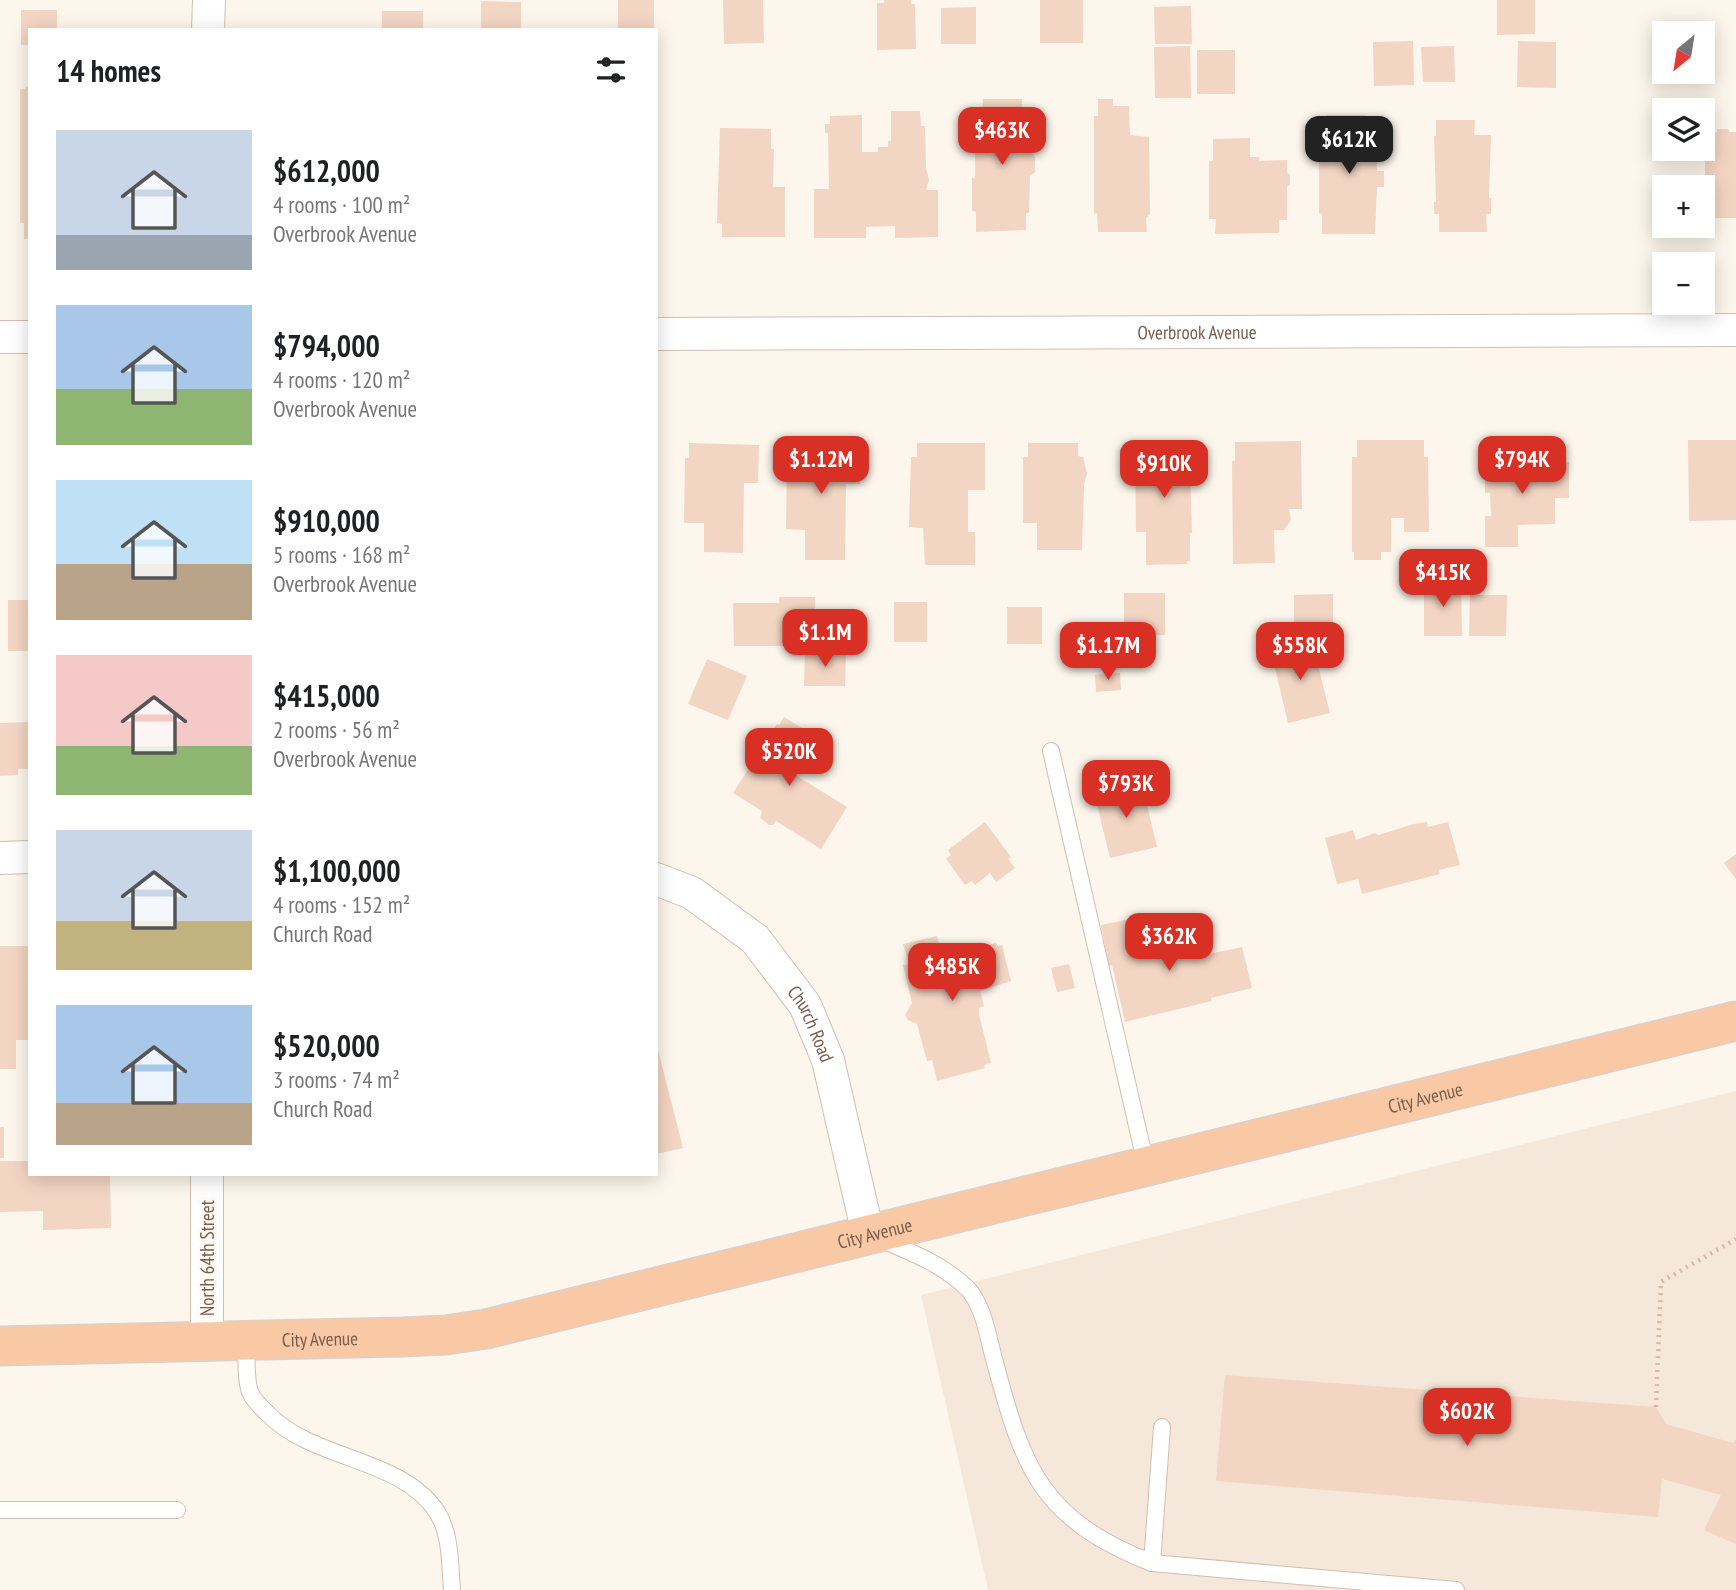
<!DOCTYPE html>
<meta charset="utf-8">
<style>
body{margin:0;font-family:"PT Sans Narrow",sans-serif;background:#f6f6f6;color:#202124;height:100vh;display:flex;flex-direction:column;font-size:26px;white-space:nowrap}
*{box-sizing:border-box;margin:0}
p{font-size:23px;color:#757577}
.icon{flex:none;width:38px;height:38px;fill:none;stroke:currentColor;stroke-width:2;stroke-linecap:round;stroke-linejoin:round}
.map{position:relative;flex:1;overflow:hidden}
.details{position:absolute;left:28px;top:28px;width:630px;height:1148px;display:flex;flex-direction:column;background:#fff;border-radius:0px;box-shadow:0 4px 18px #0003}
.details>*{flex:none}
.needle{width:46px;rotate:210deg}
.controls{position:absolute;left:1652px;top:21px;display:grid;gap:14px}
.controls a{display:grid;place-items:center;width:63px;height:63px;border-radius:0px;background:#fff;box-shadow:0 4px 18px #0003;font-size:35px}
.price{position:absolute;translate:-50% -60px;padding:0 16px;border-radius:14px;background:#d93025;color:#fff;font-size:23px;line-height:46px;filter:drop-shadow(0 2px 4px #0008)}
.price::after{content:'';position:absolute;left:50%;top:42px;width:21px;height:16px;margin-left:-10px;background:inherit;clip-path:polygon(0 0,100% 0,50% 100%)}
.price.selected{background:#222;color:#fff}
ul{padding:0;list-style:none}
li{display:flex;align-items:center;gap:21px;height:175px;padding:0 28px}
li span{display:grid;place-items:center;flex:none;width:196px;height:140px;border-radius:0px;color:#555}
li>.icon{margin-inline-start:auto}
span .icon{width:84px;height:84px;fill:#fffc;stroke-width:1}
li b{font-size:30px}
h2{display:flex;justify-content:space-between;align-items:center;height:84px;padding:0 28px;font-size:30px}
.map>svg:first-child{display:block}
</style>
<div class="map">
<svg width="1736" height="1590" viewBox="0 0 1736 1590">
<rect width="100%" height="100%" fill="#fdf6ec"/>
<!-- residential -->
<path fill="#f5e8da" d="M1736,1091V1590H988L921,1295Z"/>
<!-- building -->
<g fill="#f3d5c3">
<rect x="618" y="0" width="36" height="30"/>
<path d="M723,0H763L764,43L724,44Z"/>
<path d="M884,0H911V4H915L916,49L877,50V3H884Z"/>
<rect x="1040" y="0" width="43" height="43"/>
<path d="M1497,0H1535V34L1497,35Z"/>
<path d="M481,1L521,2V30H481Z"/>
<path d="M1191,6L1192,44H1155L1154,7Z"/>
<path d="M976,7V44H941V8Z"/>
<path d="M21,10H57V30H30V45H21Z"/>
<rect x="382" y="11" width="41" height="19"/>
<path d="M1413,41L1414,85L1374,86L1373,42Z"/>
<path d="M1518,41L1556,42V88L1517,87Z"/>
<path d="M1190,46L1191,98H1155L1154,47Z"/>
<path d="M1454,46L1455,82H1423L1421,47Z"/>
<rect x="1197" y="50" width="38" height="44"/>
<path d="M25,87H30V239H24V223H20V89H25Z"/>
<path d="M983,99H1022V107H1026V129L1030,128V152L1035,157V172L1030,176L1029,213H1026V230L976,232V212L972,211V178H975V128L981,129Z"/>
<path d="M1098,99H1113V106H1129L1130,135L1149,137L1150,214L1146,218L1147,232H1098L1097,213L1094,214V116H1098Z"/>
<path d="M891,111H920L921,126H925L926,168L929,180L926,190H938V237L895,238V226L866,227V238H814V189H829L828,133H825V124H830V116L862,115V152H878V147H888V141H891Z"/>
<path d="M1327,115H1365V118H1376L1377,171H1384V187H1377L1375,234H1322V214L1319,213V143H1327Z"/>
<path d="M1436,120H1475L1474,135H1491L1489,198H1491V214H1486L1487,232H1439V214H1434V202H1436L1434,136H1436Z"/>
<path d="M720,128L771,129V149H774L773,187H785V237H722V224L717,223Z"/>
<path d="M1717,129H1728L1729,132H1736V218H1705L1703,201L1705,197V133L1717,132Z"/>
<path d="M1250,138V157H1259V161L1287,160V172L1290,175V184L1287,187V220H1279V233L1215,234L1216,219H1209V161H1213V139Z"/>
<path d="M1189,440L1192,533H1190V561H1187V564L1146,565V532H1136L1135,456H1139L1138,441Z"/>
<path d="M1357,440H1424V457H1428L1429,532H1404V518H1391V552H1381V560H1354V552H1352V457H1357Z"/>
<path d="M1688,440H1736V520L1689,521Z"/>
<path d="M1301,441L1302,509H1289L1291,520L1284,530H1274L1275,563L1233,564L1232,461H1235V442Z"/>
<path d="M689,443L759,445L758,483H744L743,553L704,552V523H684L685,458H689Z"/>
<path d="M917,443H985V490H968V532H975V565H925L923,528L909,527L911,457H917Z"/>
<path d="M1028,443H1078V456L1083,457L1087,473L1084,485L1082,550H1037V523H1023V457H1028Z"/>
<path d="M791,444H861L860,484H846L845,560H805V530L786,529L787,458H790Z"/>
<path d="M1534,454H1543L1548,459H1555V462H1569V498H1555V524L1518,525V547H1485V516H1491L1490,493H1485V460H1529Z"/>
<path d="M1424,581H1461L1462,636H1424Z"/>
<rect x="1124" y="593" width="41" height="42"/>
<path d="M1333,594V638L1294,639V595Z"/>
<path d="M1470,595H1507L1506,636H1469Z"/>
<path d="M779,597H815V646H734L733,603H779Z"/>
<rect x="8" y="600" width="22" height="51"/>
<rect x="894" y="602" width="33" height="40"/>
<rect x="1007" y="607" width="35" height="37"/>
<path d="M1312,641L1330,713L1288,723L1271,651Z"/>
<path d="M805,652L846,653L845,686H804Z"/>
<path d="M707,659L747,676L728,720L688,704Z"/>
<path d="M1120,673L1121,690L1096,692L1095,675Z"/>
<path d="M784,717L812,734L789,771L847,807L821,849L776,821L773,825H769L760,818L762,811L733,793L777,724L779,725Z"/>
<path d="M30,722V769H18V775L0,776V723Z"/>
<path d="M1128,783V788L1142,784L1157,847L1110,858L1095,796L1107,793L1106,789Z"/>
<path d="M985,822L1011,857L1008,859L1015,868L996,882L990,873L975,885L972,881L965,885L946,859L951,855L948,850Z"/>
<path d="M1427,822L1428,827L1448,822L1460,865L1439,870L1440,874L1362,894L1358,879L1337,884L1325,838L1353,830L1356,840L1375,833L1378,835L1414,824Z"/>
<path d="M1736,854V879L1724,863Z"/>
<path d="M1135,918L1144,951L1196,938L1200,956L1242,947L1252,988L1211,998L1212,1001L1125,1022L1112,965L1109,966L1101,925Z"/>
<path d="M937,936L942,955L957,952L958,955L989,948L988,945L996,943L998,946L1002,945L1011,981L980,991L984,1006L979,1008V1015L991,1063L984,1065L985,1068L937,1081L932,1060L927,1061L917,1024L908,1020L905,1015L912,1003L903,965L909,964L903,944Z"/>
<path d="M0,946H30V1040H16V1069H0Z"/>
<path d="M1069,964L1075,988L1057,992L1051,968Z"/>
<path d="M656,1042L683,1148L656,1154Z"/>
<rect x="0" y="1127" width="4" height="31"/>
<path d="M0,1161H30V1174H110L111,1228L43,1230V1211L0,1212Z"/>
<path d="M1225,1375L1656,1407L1666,1424L1733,1443L1736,1439V1544L1704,1530L1721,1495L1662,1479L1658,1517L1216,1481Z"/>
</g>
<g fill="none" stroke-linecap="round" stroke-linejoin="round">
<defs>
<g id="service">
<path d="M1051,751L1146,1165"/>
<path d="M880,1239C911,1252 944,1265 968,1289C984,1307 988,1337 994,1359C1023,1468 1040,1519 1152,1563L1456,1590"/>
<path d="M246,1341C247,1354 245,1383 251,1394C254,1401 262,1408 268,1414C314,1461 401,1457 437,1512C451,1534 450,1565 452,1590"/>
<path d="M0,1510H177"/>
<path d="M1152,1563L1162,1427"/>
</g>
<g id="minor">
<path d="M208,30L209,0"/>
<path id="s1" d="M656,334L1736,330"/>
<path d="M0,337H30"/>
<path d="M0,858L30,857"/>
<path id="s2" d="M656,879L692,893L755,939L805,1005L828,1060L868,1234"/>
<path d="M207,1174V1341"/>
</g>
<g id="trunk">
<path id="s3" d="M0,1346L402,1337L446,1335L486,1329L1736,1021"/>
</g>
</defs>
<!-- service casing -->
<use href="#service" stroke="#d1beb0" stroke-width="18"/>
<!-- minor casing -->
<use href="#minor" stroke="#d1beb0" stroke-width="34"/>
<!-- trunk casing -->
<use href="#trunk" stroke="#dad1cd" stroke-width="41"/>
<!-- path -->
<path stroke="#d9b8a5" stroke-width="4.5" stroke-dasharray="2 5" stroke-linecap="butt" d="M1656,1407L1661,1282L1736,1239"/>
<!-- service -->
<use href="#service" stroke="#fff" stroke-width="16"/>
<!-- minor -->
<use href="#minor" stroke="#fff" stroke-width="32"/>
<!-- trunk -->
<use href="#trunk" stroke="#f9c8a4" stroke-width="38"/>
</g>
<g text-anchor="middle" stroke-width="7" stroke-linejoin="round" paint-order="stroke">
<!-- street labels -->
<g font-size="19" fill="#7a5c4d" stroke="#fffaf3">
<text dy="7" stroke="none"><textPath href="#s1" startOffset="541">Overbrook Avenue</textPath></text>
<text dy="7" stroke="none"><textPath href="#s2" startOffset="219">Church Road</textPath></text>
<text dy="7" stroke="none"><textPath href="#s3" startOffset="1454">City Avenue</textPath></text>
<text dy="7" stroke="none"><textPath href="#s3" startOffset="887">City Avenue</textPath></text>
<text transform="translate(207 1258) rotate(-90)" y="7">North 64th Street</text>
<text dy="7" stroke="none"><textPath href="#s3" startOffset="320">City Avenue</textPath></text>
</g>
</g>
</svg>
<div class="controls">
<a><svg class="needle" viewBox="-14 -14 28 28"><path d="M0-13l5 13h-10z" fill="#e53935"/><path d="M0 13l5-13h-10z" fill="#757577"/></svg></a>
<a><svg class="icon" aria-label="layers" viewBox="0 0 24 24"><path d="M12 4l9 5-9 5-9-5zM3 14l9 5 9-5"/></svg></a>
<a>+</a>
<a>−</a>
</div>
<b class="price" style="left:1002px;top:167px">$463K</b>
<b class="price selected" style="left:1349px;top:176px">$612K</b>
<b class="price" style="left:821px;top:496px">$1.12M</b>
<b class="price" style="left:1522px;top:496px">$794K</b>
<b class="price" style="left:1164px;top:500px">$910K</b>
<b class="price" style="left:1443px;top:609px">$415K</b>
<b class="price" style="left:825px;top:669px">$1.1M</b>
<b class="price" style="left:1108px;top:682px">$1.17M</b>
<b class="price" style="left:1300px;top:682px">$558K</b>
<b class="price" style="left:789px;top:788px">$520K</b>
<b class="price" style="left:1126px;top:820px">$793K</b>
<b class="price" style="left:1169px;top:973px">$362K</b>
<b class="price" style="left:952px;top:1003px">$485K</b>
<b class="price" style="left:1467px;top:1448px">$602K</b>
<section class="details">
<h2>14 homes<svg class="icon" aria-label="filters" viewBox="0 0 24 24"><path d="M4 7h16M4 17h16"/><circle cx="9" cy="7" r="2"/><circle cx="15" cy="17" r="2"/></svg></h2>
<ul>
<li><span style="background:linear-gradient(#c9d6e8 75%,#9aa5b1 0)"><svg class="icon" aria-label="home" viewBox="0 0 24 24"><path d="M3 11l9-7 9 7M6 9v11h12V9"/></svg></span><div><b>$612,000</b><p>4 rooms · 100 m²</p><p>Overbrook Avenue</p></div></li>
<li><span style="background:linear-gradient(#a9c7e8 60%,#8fb573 0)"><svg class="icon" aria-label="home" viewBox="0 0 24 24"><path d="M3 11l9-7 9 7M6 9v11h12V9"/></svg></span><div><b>$794,000</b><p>4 rooms · 120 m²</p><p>Overbrook Avenue</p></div></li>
<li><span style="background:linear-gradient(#bfe0f5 60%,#b9a48a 0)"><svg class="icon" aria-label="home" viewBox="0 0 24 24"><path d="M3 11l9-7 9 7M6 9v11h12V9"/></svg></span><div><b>$910,000</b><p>5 rooms · 168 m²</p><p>Overbrook Avenue</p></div></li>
<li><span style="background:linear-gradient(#f6c9c9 65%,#8fb573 0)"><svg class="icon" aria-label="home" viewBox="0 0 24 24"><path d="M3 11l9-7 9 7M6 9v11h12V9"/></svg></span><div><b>$415,000</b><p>2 rooms · 56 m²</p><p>Overbrook Avenue</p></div></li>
<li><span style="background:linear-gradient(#c9d6e8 65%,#c2b280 0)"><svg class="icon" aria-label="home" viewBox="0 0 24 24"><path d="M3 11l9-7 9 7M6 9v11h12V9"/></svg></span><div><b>$1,100,000</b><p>4 rooms · 152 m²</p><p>Church Road</p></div></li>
<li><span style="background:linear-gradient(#a9c7e8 70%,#b9a48a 0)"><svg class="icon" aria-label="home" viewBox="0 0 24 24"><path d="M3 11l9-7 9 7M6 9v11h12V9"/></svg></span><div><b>$520,000</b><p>3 rooms · 74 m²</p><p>Church Road</p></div></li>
</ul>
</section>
</div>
